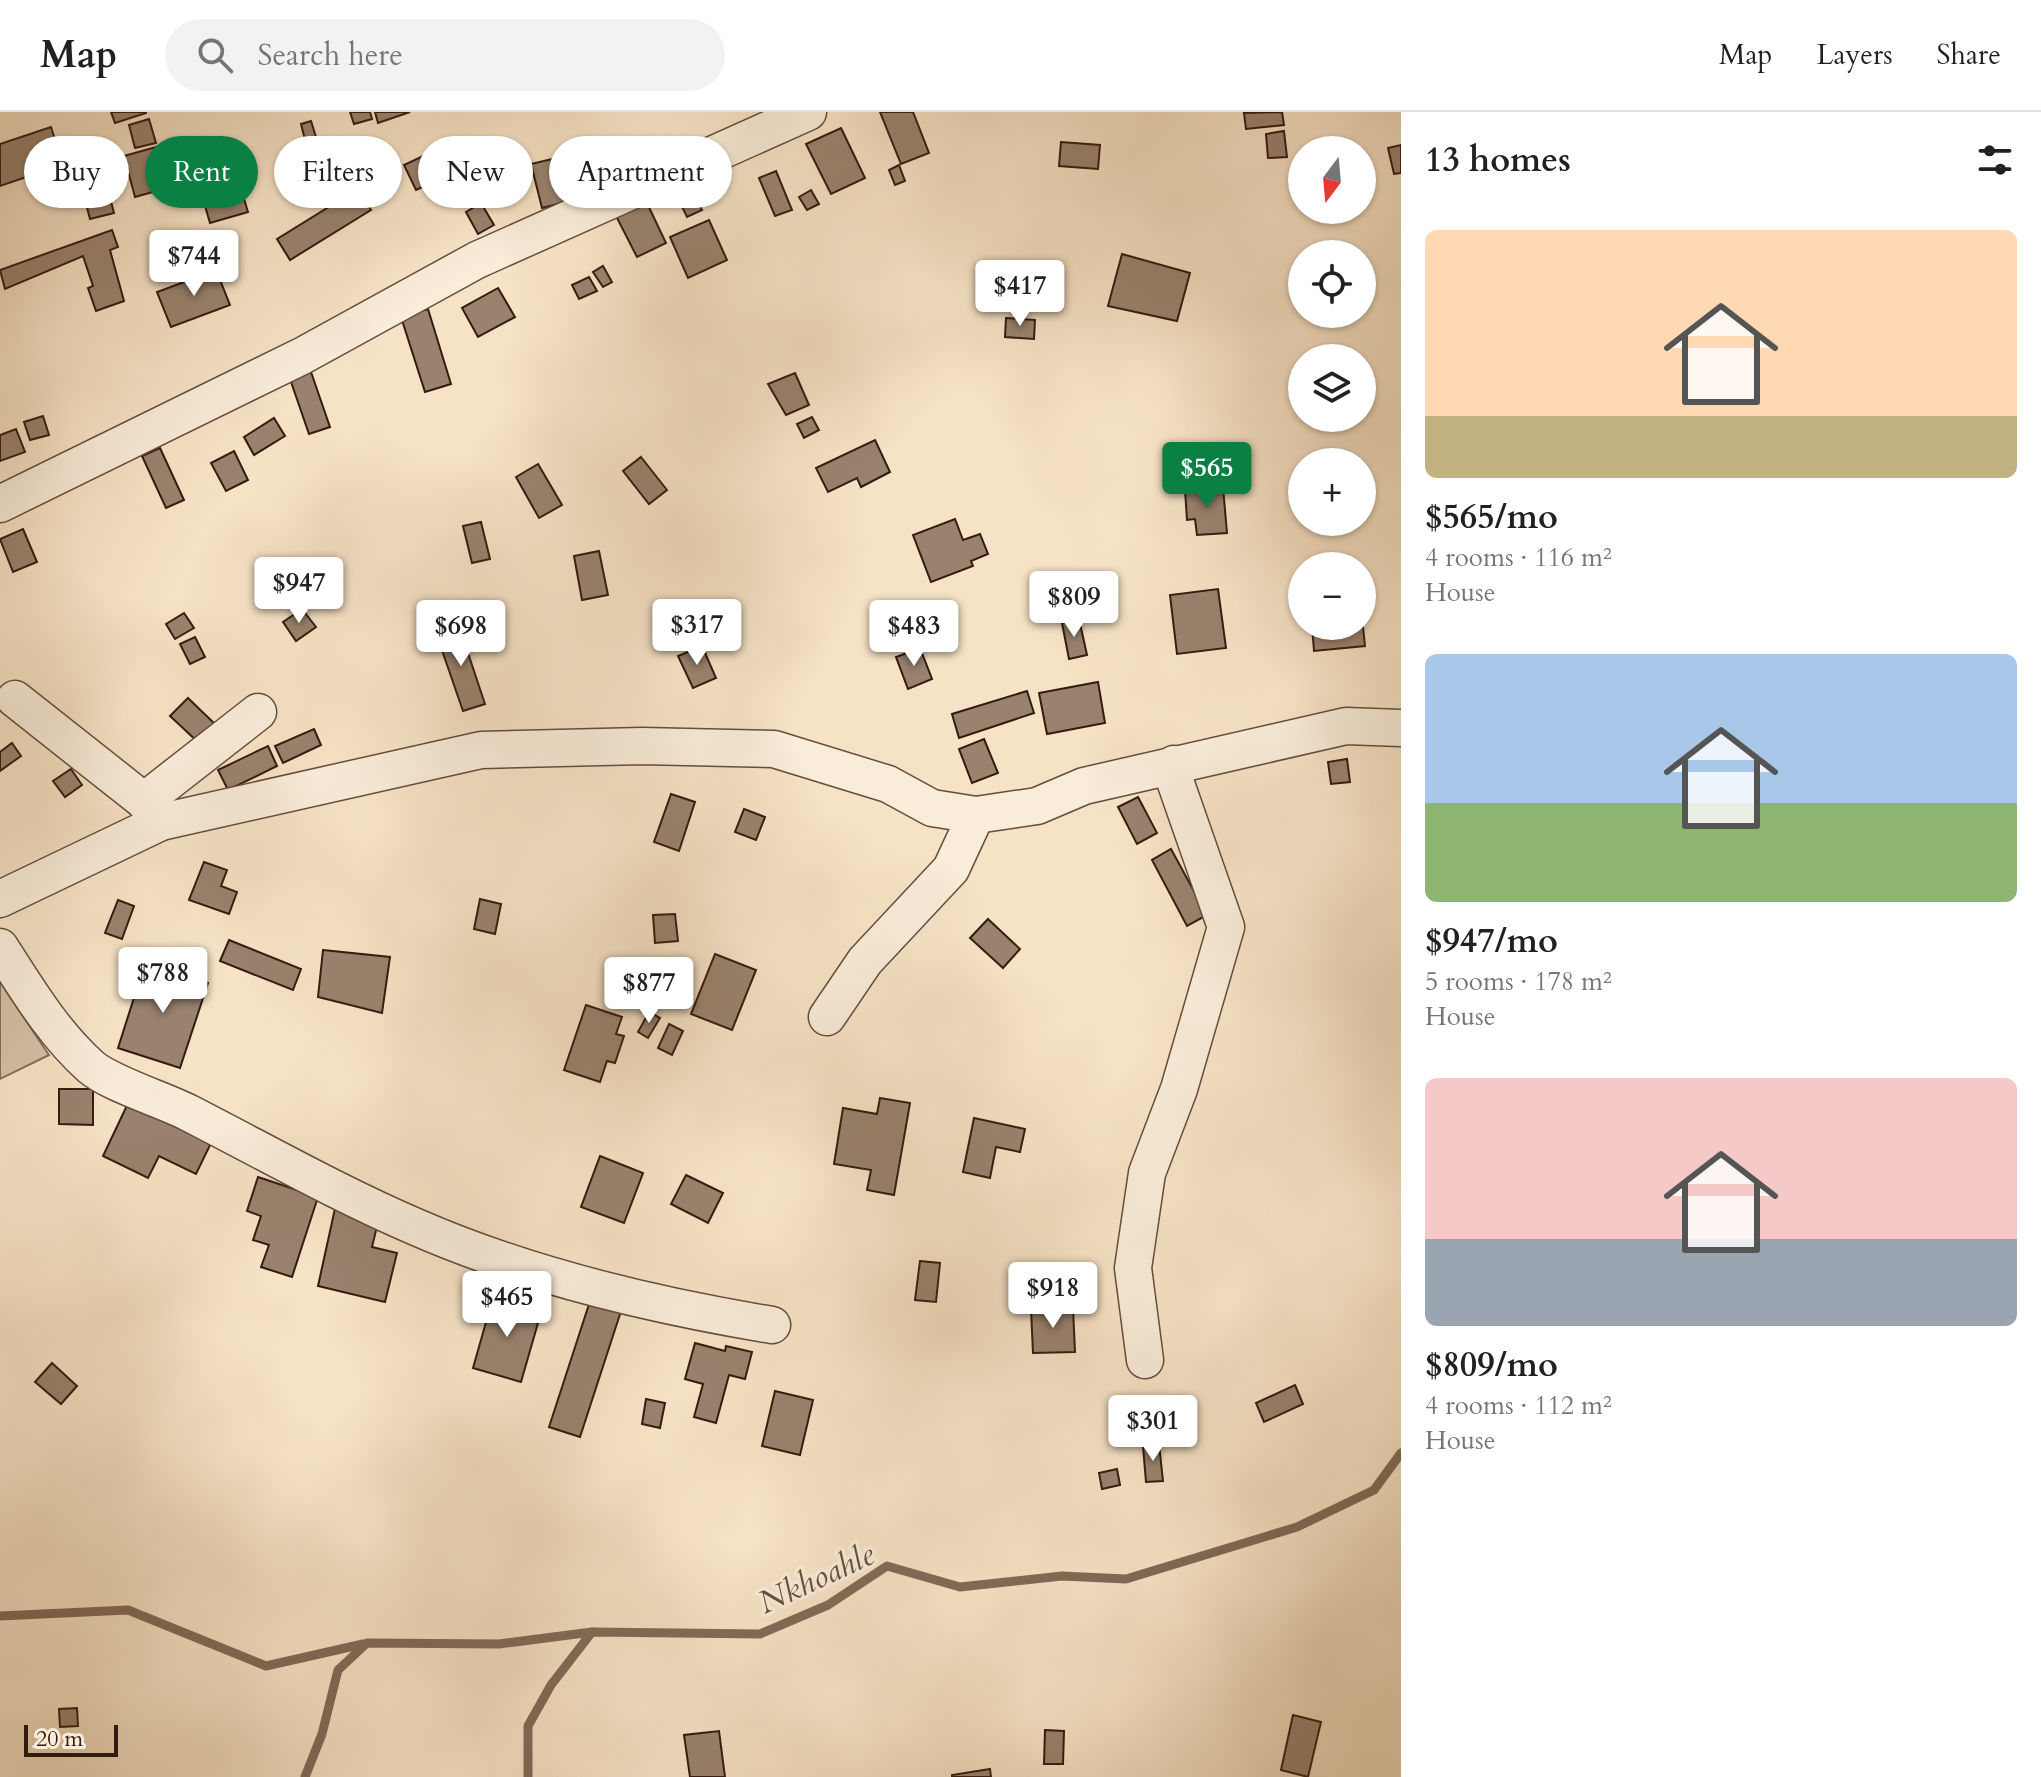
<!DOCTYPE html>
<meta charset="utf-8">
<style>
body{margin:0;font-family:Cardo,serif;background:#f2f2f2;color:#202124;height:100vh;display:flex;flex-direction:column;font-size:30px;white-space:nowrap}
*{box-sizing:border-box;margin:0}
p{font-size:26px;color:#757577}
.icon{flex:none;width:44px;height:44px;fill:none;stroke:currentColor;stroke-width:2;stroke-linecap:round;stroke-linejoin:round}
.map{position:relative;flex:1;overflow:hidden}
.side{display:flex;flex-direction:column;background:#fff;width:640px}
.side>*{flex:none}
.top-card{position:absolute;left:24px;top:24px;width:760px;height:72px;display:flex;gap:16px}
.needle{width:52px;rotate:196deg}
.fabs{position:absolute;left:1288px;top:24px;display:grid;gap:16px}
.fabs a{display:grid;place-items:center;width:88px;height:88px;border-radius:50%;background:#fff;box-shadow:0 2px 6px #0004;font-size:40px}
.scale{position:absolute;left:24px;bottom:20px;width:94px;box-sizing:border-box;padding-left:8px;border:4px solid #341b10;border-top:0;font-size:22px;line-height:28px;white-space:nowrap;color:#341b10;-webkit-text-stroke:6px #f9ecd9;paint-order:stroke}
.price{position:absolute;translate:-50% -68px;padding:0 18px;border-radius:8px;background:#fff;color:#222;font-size:26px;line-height:52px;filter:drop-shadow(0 2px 4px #0008)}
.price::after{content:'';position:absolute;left:50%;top:48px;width:24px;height:18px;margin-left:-12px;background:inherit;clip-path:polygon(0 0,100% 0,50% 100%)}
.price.current{background:#0b8043;color:#fff}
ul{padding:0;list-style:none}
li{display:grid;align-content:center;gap:16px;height:424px;padding:0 24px}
li span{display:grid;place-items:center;height:248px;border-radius:12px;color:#555}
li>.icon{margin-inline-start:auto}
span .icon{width:144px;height:144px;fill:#fffc;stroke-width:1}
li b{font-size:34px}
h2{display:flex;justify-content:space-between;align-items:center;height:96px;padding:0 24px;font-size:34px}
.chip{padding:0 28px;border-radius:36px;background:#fff;box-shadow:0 2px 6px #0004;font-size:28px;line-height:72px}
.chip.current{background:#0b8043;color:#fff}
header{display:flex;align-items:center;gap:48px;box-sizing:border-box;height:112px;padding:0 40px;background:#fff;border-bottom:2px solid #e0e0e0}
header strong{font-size:38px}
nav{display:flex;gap:44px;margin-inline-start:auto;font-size:28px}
.search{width:560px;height:72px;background:#f2f2f2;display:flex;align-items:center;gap:20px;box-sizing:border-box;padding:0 28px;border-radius:44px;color:#757577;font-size:30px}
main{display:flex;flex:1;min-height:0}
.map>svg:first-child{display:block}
</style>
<header>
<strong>Map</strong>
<div class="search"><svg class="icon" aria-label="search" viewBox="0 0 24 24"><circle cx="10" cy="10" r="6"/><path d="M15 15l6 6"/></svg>Search here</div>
<nav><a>Map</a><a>Layers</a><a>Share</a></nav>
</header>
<main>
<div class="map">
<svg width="1401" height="1665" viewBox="0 0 1401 1665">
<rect width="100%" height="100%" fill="#f6e2c5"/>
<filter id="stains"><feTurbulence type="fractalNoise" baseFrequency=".0025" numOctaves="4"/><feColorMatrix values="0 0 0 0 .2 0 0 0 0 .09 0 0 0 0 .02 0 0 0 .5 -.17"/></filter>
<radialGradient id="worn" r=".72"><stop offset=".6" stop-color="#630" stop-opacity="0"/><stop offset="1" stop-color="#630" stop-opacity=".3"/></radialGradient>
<!-- green -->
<path fill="#d5c0a6" stroke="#846e5b" stroke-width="2" d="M0,870L49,943L0,967Z"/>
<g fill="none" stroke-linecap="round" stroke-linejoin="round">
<!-- stream -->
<g stroke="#816a57" stroke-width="9">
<path d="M0,1504L128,1498L266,1554L363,1532"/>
<path d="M305,1665L322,1622L338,1558L367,1531L499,1532L592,1520L760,1522L828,1493L887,1454L960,1475L1062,1464L1126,1467L1297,1415L1374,1378L1401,1341"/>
<path d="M528,1665V1614L551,1573L592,1520"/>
</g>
</g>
<!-- building -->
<g fill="#99826e" stroke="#341b10" stroke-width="2">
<path d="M111,0H146V1L115,11Z"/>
<path d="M350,0H370L372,7L354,12Z"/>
<path d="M375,0H410L378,11Z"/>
<path d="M880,0H913L929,41L901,52Z"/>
<path d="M1282,0L1284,13L1246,17L1244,1Z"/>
<path d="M149,7L156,31L135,36L129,13Z"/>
<path d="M311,9L316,25L305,28L301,12Z"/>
<path d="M51,15L59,40L43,45L47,58L0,74V32Z"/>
<path d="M841,16L865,66L831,82L806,32Z"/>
<path d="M1284,19L1287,45L1268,46L1266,22Z"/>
<path d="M453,30L475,77L454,87L445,65L416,78L404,53Z"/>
<path d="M1061,30L1100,33L1098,57L1059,54Z"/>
<path d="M1401,33V61L1394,62L1388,36Z"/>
<path d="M156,35L167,76L135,85L124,44Z"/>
<path d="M582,40L591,78L564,85L566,90L542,96L531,52Z"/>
<path d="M899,53L905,69L895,73L889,58Z"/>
<path d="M776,59L792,98L775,104L759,66Z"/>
<path d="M104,63L114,101L90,107L80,69Z"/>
<path d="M238,67L248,100L210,111L200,77Z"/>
<path d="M690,73L702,98L687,105L675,80Z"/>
<path d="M358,77L371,98L290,148L277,127Z"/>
<path d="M811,78L819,92L807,98L799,85Z"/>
<path d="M646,89L666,131L637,145L616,104Z"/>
<path d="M481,91L494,113L478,122L466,100Z"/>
<path d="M709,108L727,148L688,166L670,125Z"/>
<path d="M112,118L118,135L110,138L124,189L96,199L88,176L93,174L83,144L5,177L0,158Z"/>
<path d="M1122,142L1190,161L1177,209L1108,194Z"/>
<path d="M603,154L612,170L603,175L593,160Z"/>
<path d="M216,158L230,193L171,215L157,180Z"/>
<path d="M589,165L597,179L579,187L572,173Z"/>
<path d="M498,176L515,205L478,225L462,196Z"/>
<path d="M428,197L451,272L425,280L401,205Z"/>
<path d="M1006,206L1035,208L1034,227L1005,225Z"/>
<path d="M311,260L330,315L309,322L290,267Z"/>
<path d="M795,261L809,293L786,303L768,272Z"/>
<path d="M43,304L49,323L30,328L24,310Z"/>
<path d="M812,305L819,318L804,326L797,312Z"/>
<path d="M274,306L285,324L254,343L244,325Z"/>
<path d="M16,317L25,340L0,349V323Z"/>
<path d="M875,328L890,360L861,375L857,366L828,380L816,356Z"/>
<path d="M160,336L184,388L166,396L142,344Z"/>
<path d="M234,339L248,368L226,379L211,351Z"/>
<path d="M641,345L667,378L649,392L623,359Z"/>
<path d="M538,352L562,393L539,406L516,365Z"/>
<path d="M1223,375L1227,421L1197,423L1195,407L1187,408L1185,378Z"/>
<path d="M955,407L963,428L980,422L988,442L971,449L973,454L931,470L913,423Z"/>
<path d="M481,410L490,447L472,451L463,414Z"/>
<path d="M23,417L37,450L13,460L0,427Z"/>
<path d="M599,439L608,483L582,488L574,444Z"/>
<path d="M1218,477L1226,536L1177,542L1170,483Z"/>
<path d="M302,497L316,515L296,529L283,510Z"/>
<path d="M184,501L194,516L175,527L166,512Z"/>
<path d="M1362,505L1365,534L1314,539L1312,514H1362Z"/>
<path d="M1079,507L1087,543L1069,547L1062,511Z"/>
<path d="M459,514L485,592L463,599L436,521Z"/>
<path d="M195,525L205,545L190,552L180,532Z"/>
<path d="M702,534L716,566L693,576L678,544Z"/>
<path d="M920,536L932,567L908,577L896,545Z"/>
<path d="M1098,570L1105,611L1047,622L1039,581Z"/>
<path d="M1027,579L1034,601L959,626L952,602Z"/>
<path d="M188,586L217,614L200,632L170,604Z"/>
<path d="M314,617L321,633L283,651L275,634Z"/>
<path d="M984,627L998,661L972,671L959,637Z"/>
<path d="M12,631L21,644L0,659V640Z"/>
<path d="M268,634L277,654L228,678L218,658Z"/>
<path d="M1347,647L1350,670L1331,672L1328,650Z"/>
<path d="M71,657L82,673L65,685L53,669Z"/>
<path d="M671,682L695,690L679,739L654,730Z"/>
<path d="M1138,685L1157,721L1137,732L1118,695Z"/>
<path d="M744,697L765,705L756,728L735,720Z"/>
<path d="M1171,737L1207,803L1187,814L1152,748Z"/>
<path d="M204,750L227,758L221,774L237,780L229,802L189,788Z"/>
<path d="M480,787L501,792L495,822L474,817Z"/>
<path d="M118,788L134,794L122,827L105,821Z"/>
<path d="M675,802L678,829L655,831L653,803Z"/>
<path d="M988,807L1020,837L1003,856L970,826Z"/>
<path d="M229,828L301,857L293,878L220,849Z"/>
<path d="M323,838L390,845L382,901L318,885Z"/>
<path d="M715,842L756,858L732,918L691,902Z"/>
<path d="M145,851L208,871L180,956L118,936Z"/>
<path d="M586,893L622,905L616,922L624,924L615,951L607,949L600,970L564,958Z"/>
<path d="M649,900L660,906L648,926L638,920Z"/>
<path d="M669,912L683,919L672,943L658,936Z"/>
<path d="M59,977H93V1013L59,1012Z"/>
<path d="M880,986L910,991L894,1083L867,1078L871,1058L834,1052L843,996L877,1002Z"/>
<path d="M130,987L213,1027L196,1062L159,1044L148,1066L103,1044Z"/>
<path d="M974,1006L1025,1017L1020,1040L996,1035L990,1066L963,1060Z"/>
<path d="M600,1044L643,1061L624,1111L581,1095Z"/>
<path d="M686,1063L723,1081L708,1111L671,1092Z"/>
<path d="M258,1065L318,1085L292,1165L261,1155L269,1133L253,1128L261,1104L247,1099Z"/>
<path d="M336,1092L380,1102L372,1135L397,1141L385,1190L318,1174Z"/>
<path d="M920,1149L940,1151L936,1190L915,1188Z"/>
<path d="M494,1182L536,1194L531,1209L538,1211L521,1270L473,1256Z"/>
<path d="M592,1183L623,1193L580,1325L549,1315Z"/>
<path d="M1073,1196L1075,1240L1033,1241L1031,1197Z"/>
<path d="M695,1231L725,1239L726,1234L752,1240L745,1267L729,1263L716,1311L694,1305L703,1272L685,1267Z"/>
<path d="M52,1251L77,1274L61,1292L35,1270Z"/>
<path d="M1295,1273L1303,1292L1264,1310L1256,1291Z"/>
<path d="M775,1279L813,1288L800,1343L762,1334Z"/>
<path d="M646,1287L665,1291L660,1316L642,1312Z"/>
<path d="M1159,1332L1163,1369L1146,1370L1143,1334Z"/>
<path d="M1117,1357L1120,1373L1102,1377L1099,1361Z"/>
<path d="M77,1596L78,1614L60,1615L59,1597Z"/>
<path d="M1293,1603L1321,1610L1308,1665L1281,1658Z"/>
<path d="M1045,1618L1064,1619L1063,1652H1044Z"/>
<path d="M719,1619L725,1665H690L684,1623Z"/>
<path d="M990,1657L991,1665H952V1663Z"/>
</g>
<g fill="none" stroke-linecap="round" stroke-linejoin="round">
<defs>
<g id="minor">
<path d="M0,392L302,244L477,148L808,0"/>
<path d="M15,587L144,689"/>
<path d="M976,703L1037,694L1084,674L1346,614L1401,616"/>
<path d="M161,710L144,689L258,600"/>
<path d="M0,787L161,710L481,638L642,634L774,637L888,672L932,696L976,703L951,757L865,849L827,905"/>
<path d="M0,835C27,877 53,921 91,955C111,972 164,988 189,1001C265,1040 339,1082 416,1115C528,1164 651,1193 772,1213"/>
<path d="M1145,1248L1133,1156L1147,1061L1179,977L1226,815L1174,666V652"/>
</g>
</defs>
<!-- minor casing -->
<use href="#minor" stroke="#644d3d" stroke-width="39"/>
<!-- minor -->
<use href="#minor" stroke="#f9ecd9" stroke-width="36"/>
</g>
<g text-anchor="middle" stroke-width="7" stroke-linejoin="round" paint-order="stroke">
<!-- water labels -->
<g font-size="32" font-style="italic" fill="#674f40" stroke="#f9ecd9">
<text transform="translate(816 1466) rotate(-25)" y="11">Nkhoahle</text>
</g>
</g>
<rect width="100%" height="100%" filter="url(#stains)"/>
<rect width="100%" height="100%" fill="url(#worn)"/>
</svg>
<div class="fabs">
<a><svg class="needle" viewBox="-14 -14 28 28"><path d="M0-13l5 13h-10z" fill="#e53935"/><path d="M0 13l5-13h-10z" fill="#757577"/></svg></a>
<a><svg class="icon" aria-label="locate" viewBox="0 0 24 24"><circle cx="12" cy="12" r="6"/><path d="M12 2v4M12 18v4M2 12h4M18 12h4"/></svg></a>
<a><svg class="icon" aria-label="layers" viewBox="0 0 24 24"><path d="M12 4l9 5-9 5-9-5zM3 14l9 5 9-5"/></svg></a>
<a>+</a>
<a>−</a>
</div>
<div class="scale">20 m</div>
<b class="price" style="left:194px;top:186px">$744</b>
<b class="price" style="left:1020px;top:216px">$417</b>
<b class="price current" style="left:1207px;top:398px">$565</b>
<b class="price" style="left:299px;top:513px">$947</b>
<b class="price" style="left:1074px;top:527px">$809</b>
<b class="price" style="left:697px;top:555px">$317</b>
<b class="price" style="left:461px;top:556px">$698</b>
<b class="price" style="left:914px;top:556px">$483</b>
<b class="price" style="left:163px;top:903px">$788</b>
<b class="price" style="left:649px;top:913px">$877</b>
<b class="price" style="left:1053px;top:1218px">$918</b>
<b class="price" style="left:507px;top:1227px">$465</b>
<b class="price" style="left:1153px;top:1351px">$301</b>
<div class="top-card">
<a class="chip">Buy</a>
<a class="chip current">Rent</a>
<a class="chip">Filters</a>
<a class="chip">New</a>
<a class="chip">Apartment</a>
</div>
</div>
<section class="side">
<h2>13 homes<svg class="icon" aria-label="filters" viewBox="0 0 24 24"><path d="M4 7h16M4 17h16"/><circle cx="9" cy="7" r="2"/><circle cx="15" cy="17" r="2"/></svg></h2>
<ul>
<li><span style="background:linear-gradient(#ffd9b3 75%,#c2b280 0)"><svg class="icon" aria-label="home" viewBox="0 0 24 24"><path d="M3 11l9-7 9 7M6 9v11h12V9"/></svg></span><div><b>$565/mo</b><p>4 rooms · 116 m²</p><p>House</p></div></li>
<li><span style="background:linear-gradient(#a9c7e8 60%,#8fb573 0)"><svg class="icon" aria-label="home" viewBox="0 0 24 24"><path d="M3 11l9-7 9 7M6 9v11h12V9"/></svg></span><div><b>$947/mo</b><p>5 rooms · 178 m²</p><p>House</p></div></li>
<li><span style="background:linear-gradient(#f6c9c9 65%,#9aa5b1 0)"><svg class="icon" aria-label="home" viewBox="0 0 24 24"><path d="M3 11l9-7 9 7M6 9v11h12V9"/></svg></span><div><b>$809/mo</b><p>4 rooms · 112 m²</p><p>House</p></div></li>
</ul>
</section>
</main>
